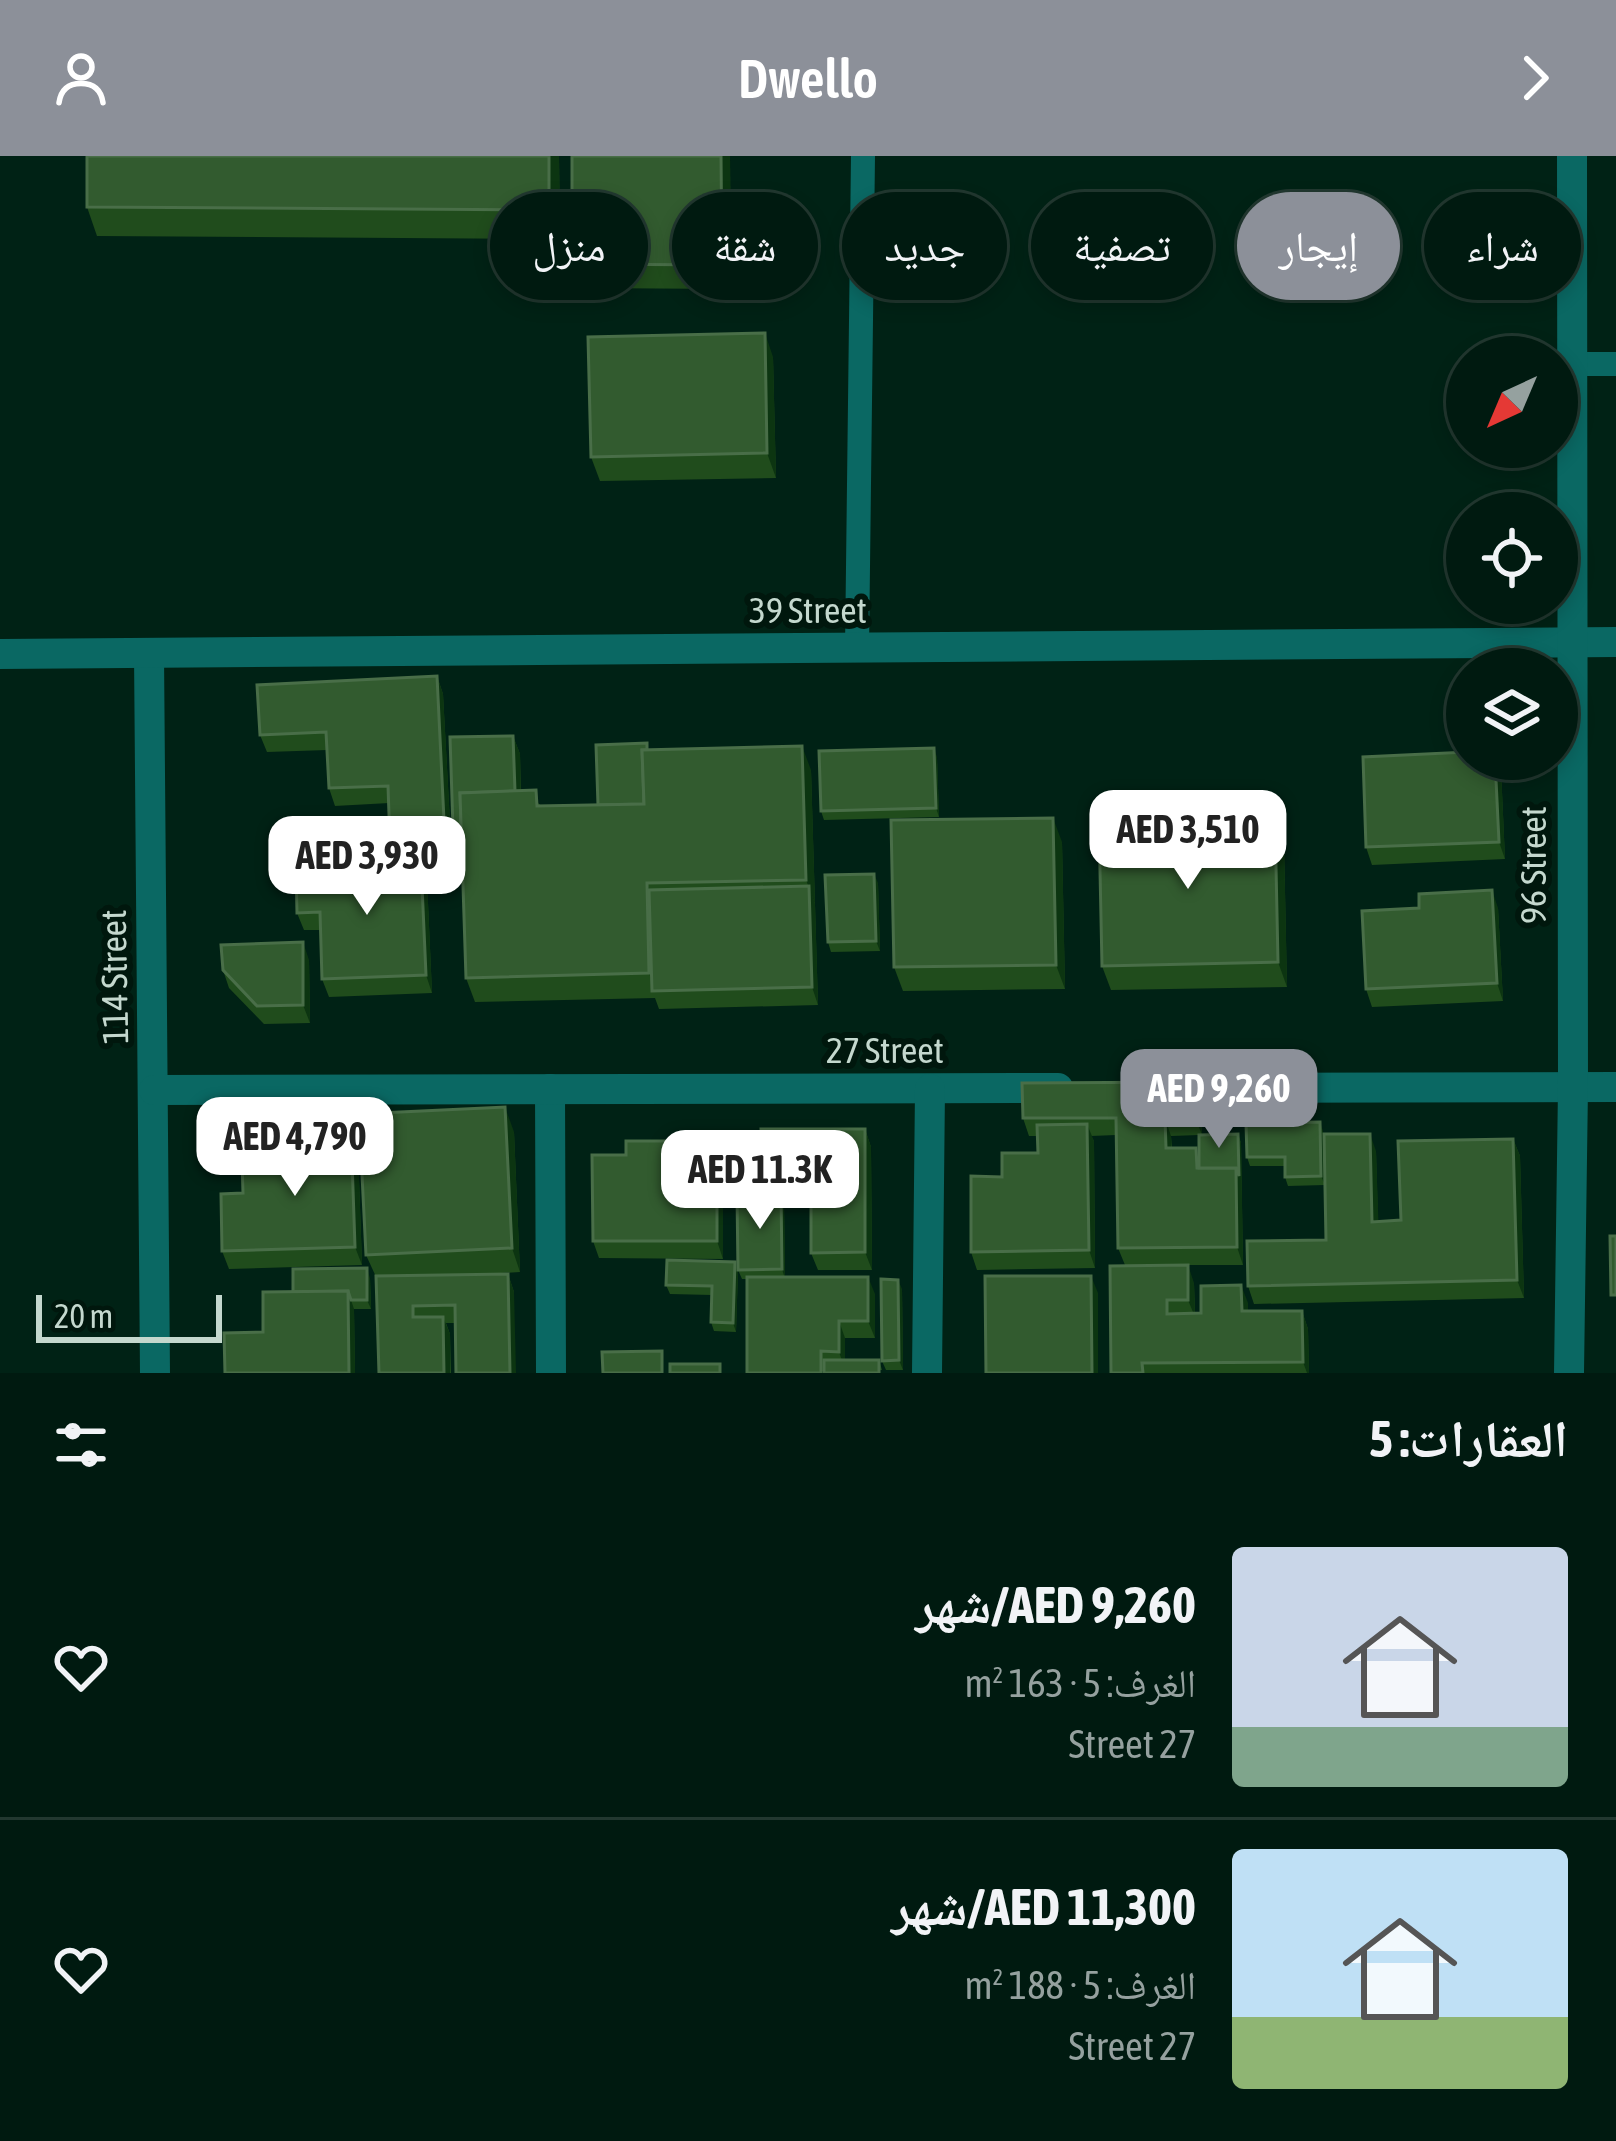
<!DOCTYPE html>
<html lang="ar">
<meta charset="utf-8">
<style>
body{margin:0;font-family:"Asap Condensed","Noto Naskh Arabic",sans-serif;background:#0a2319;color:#f1f3f6;direction:rtl;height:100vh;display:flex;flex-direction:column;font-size:45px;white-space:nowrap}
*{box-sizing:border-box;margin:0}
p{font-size:39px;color:#95a19f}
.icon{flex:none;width:66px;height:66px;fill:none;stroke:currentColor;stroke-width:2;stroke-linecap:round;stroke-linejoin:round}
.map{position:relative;height:1217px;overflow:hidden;direction:ltr}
.side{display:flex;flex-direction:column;background:#001a10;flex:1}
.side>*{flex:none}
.top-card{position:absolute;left:36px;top:36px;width:1545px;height:108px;direction:rtl;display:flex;gap:24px}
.needle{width:78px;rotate:224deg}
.buttons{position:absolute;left:1446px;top:180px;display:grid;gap:24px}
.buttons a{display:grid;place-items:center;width:132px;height:132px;border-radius:50%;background:#001a10;box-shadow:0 6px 18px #0003,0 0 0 3px #223830;font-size:60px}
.scale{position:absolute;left:36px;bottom:30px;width:186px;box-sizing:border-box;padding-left:12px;border:6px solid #c4d8ce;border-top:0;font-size:33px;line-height:42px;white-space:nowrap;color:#c4d8ce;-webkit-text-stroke:9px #00170d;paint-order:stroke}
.price{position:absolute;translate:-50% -102px;padding:0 27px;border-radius:24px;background:#fff;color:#222;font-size:39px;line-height:78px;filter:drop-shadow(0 3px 6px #0008)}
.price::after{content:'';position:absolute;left:50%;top:72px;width:36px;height:27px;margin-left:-18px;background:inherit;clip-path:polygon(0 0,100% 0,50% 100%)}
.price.current{background:#8c9099;color:#fff}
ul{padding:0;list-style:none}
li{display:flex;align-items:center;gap:36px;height:300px;padding:0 48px}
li+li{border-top:3px solid #223830}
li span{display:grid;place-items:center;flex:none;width:336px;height:240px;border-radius:12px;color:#555}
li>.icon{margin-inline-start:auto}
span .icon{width:144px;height:144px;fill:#fffc;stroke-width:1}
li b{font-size:51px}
h2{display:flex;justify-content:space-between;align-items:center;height:144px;padding:0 48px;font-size:51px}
.pill{padding:0 42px;border-radius:54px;background:#001a10;box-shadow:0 6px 18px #0003,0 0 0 3px #223830;font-size:42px;line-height:108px}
.pill.current{background:#8c9099;color:#fff}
header{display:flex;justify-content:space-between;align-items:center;height:156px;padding:0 48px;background:#8c9099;color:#fff;font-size:54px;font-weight:600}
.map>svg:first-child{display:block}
</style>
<header><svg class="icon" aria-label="forward" viewBox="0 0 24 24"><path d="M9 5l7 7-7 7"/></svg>Dwello<svg class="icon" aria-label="person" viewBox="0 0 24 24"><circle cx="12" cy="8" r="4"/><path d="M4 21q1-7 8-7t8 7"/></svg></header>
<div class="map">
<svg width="1616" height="1217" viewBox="0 0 1616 1217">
<rect width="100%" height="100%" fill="#002215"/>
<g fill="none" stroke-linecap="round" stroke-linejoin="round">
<!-- lane -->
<g stroke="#0a6863" stroke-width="24">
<path d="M1571,208H1616"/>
<path d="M857,493L863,0"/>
</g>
<!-- street -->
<g stroke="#0a6863" stroke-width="30">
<path d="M149,497L155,1217"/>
<path d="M0,498L1616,486"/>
<path d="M1160,932L1616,931"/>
<path d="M550,933L551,1217"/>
<path d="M154,934L1058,932"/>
<path d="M927,1217L930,933"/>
<path d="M1569,1217L1573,931L1572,0"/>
</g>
</g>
<!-- wall -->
<g fill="#204c1c" fill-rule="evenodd">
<path d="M559,0L560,83L97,80L87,51Z"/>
<path d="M730,0L731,133L581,132L572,108Z"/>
<path d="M773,201L776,322L600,325L591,301Z"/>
<path d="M437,520L443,538L452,703L397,705L390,687L389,647L335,650L329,632L327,594L267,596L260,579Z"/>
<path d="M513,580L520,598L521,635L542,650L598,649L650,594L811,614L818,849L659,853L655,842L475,846L466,822L463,721H460L454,703Z"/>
<path d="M937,601L939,661L824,664L821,655Z"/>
<path d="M1467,603H1498L1501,613L1505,703L1372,709L1366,691Z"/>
<path d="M1062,686L1065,833L903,835L894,811Z"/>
<path d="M1284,687L1287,831L1111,834L1102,810Z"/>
<path d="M421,707L427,724L432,837L329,841L322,823L321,774H304L297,757Z"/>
<path d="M878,727L880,795L831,796L828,786Z"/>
<path d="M1419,752H1498L1503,845L1372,851L1366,833Z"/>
<path d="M309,804L310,867L264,868L229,832L223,814Z"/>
<path d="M1195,926L1201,943L1202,979L1238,978L1241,987L1243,1109H1125L1118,1092L1116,979L1091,980L1094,985L1095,1112L977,1114L971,1096L1002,1021L1038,997L1037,980H1029L1023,962ZM1199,979V1000L1172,992L1171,980Z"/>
<path d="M865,973L871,991L872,1114H818L811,1097V1040H782L784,1046L785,1121L875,1138V1182H845V1204H879L882,1214L747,1217V1123H742L738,1114L768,1037L762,1022Z"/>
<path d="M351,975L358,993L362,1109L229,1113L222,1095L243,1037L296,1003Z"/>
<path d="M1323,975L1324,1015L1376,995L1378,1065L1401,1064L1513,983L1520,1000L1524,1142L1254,1148L1248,1130L1326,1084L1325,1029L1288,1030L1285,1021V1010H1250L1247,1001Z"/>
<path d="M514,976L520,1116L464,1119L508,1118L514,1136L455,1167H446L450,1178L451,1217H379L377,1123L366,1099Z"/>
<path d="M686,1002L685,1020H717L723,1037V1103L599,1102L593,1085Z"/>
<path d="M1110,1110L1194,1127L1195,1157L1248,1147V1155H1302L1308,1173L1309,1217H1111Z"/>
<path d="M738,1115L736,1176L714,1175L711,1166L712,1139L670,1138L666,1129Z"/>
<path d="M370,1122L371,1153H354L355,1217H225L263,1176L293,1136Z"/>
<path d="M902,1133L903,1214H886L882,1205Z"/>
</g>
<!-- shaded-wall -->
<g fill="#0c3511">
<path d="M549,0H559L560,83L549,54Z"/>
<path d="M721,0H730L731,133L722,109Z"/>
<path d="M765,177L773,201L776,322L767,297Z"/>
<path d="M437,520L443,538L452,703L445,685Z"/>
<path d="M513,580L520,598L521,659L515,641Z"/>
<path d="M802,590L811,614L815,748L806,724Z"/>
<path d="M934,592L937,601L939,661L936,652Z"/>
<path d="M1495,603H1498L1501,613L1505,703L1499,686Z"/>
<path d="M1053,662L1062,686L1065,833L1056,809Z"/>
<path d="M1275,663L1284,687L1287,831L1278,806Z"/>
<path d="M421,707L427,724L432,837L426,819Z"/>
<path d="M874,718L878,727L880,795L876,785Z"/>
<path d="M647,727L655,751V835L649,817Z"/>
<path d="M809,730L815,748L818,849L812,831Z"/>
<path d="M1492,734L1498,752L1503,845L1497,827Z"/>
<path d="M303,786L309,804L310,867L303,849Z"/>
<path d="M1195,926L1201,943L1202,979L1195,961Z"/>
<path d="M505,951L514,976L520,1116L512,1092Z"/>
<path d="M1165,962L1171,980L1172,1010L1166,992Z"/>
<path d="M1320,966L1323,975L1325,1029L1321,1020Z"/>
<path d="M1087,968L1094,985L1095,1112L1089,1094Z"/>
<path d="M865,973L871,991L872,1114L865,1096Z"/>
<path d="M351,975L358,993L362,1109L355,1091Z"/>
<path d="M1238,978L1241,987L1243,1109L1237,1091L1236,1012Z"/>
<path d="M1370,978L1376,995L1379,1083L1372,1066Z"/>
<path d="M1513,983L1520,1000L1524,1142L1517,1124Z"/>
<path d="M679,985L686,1002L685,1038L679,1020Z"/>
<path d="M717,1020L723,1037V1103L717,1085Z"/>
<path d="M781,1037L784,1046L785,1123L782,1113Z"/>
<path d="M735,1106L738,1115L736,1176L733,1167Z"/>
<path d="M1188,1109L1194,1127L1195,1161L1188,1144Z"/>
<path d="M367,1112L370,1122L371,1153L367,1144Z"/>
<path d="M508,1118L514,1136L516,1217H510Z"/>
<path d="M1091,1120L1098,1137V1217H1092Z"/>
<path d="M868,1121L875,1138V1182L868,1165Z"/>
<path d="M898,1124L902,1133L903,1214L899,1204Z"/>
<path d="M1241,1129L1248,1147V1173L1242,1155Z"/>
<path d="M348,1135L354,1153L355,1217H349Z"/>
<path d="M1302,1155L1308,1173L1309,1217H1307L1303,1206Z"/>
<path d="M443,1161L450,1178V1217H444Z"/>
<path d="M839,1165L845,1182V1213L839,1196Z"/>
</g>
<!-- building -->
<g fill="#325b2f" stroke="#496e48" stroke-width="3">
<path d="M87,0H549V54L87,51Z"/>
<path d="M572,0H721L722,109L572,108Z"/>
<path d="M765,177L767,297L591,301L588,181Z"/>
<path d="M437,520L445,685L390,687L388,630L329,632L326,576L260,579L257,529Z"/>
<path d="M513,580L515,635L460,637L462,703H454L450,581Z"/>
<path d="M647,587V594H642L644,648L598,649L596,589Z"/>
<path d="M802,590L806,724L647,727L649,817L466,822L460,637L536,634L537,650L644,648L642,594Z"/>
<path d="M934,592L936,652L821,655L819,595Z"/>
<path d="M1467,596V603H1495L1499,686L1366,691L1363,601Z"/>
<path d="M1053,662L1056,809L894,811L891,664Z"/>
<path d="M1275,663L1278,806L1102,810L1099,666Z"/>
<path d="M421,707L426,819L322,823L320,756L297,757L296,711Z"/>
<path d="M874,718L876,785L828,786L825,719Z"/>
<path d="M809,730L812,831L652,835L649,734Z"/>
<path d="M1492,734L1497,827L1366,833L1362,755L1419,752V738Z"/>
<path d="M303,786V849L257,850L223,814L221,789Z"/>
<path d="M1195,926V961L1165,962L1166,992H1196L1197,1012H1236L1237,1091L1118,1092L1116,962H1023L1022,927Z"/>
<path d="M505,951L512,1092L366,1099L359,958Z"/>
<path d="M1320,966L1321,1020L1285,1021V1001H1247L1246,967Z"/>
<path d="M1087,968L1089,1094L971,1096V1020L1002,1021V997H1038L1037,969Z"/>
<path d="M761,973H865V1096L811,1097V1022H762Z"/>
<path d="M351,975L355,1091L222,1095L221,1038L243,1037L242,1004L296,1003V977Z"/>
<path d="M1238,978L1239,1020L1236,1012H1199V979Z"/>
<path d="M1324,978H1370L1372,1066L1401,1064L1398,985L1513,983L1517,1124L1248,1130L1247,1085L1326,1084Z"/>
<path d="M626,985H679V1020H717V1085H593L592,999H626Z"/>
<path d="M781,1037L782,1113L738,1114L737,1038Z"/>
<path d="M1610,1080H1616V1139H1611Z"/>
<path d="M667,1104L735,1106L733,1167L711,1166L712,1130L666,1129Z"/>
<path d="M1188,1109V1144H1167V1158L1201,1157V1130L1241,1129L1242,1155H1302L1303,1206L1142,1207L1143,1217H1111L1110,1110Z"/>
<path d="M367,1112V1144H351L348,1135L293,1136V1113Z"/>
<path d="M508,1118L510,1217H456L455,1149L413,1150V1161H443L444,1217H379L376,1120Z"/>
<path d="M985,1120H1091L1092,1217H986Z"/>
<path d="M747,1121H868V1165H839V1196L821,1195V1217H747Z"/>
<path d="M881,1123L898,1124L899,1204L882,1205Z"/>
<path d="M348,1135L349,1217H225L224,1177L263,1176V1136Z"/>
<path d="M662,1195V1217H603L602,1196Z"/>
<rect x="824" y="1204" width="55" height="13"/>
<rect x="670" y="1208" width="50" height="9"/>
</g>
<g text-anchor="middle" stroke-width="12" stroke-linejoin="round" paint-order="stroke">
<!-- street labels -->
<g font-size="36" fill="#c4d8ce" stroke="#00170d">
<text x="808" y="467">39 Street</text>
<text transform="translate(1533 709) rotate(-90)" y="13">96 Street</text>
<text transform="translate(114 821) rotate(-91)" y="13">114 Street</text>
<text x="885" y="907">27 Street</text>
</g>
</g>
</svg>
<div class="buttons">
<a><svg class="needle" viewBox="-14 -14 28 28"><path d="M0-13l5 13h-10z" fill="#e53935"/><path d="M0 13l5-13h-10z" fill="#95a19f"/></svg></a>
<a><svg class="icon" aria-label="locate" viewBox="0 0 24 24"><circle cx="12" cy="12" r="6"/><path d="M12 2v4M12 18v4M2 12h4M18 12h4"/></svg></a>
<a><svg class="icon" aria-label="layers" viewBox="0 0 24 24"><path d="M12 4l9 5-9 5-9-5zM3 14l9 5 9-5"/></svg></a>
</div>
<div class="scale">20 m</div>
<b class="price" style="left:1188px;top:736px">AED 3,510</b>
<b class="price" style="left:367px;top:762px">AED 3,930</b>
<b class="price current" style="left:1219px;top:995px">AED 9,260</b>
<b class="price" style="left:295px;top:1043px">AED 4,790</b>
<b class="price" style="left:760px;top:1076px">AED 11.3K</b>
<div class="top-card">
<a class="pill">شراء</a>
<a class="pill current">إيجار</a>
<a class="pill">تصفية</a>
<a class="pill">جديد</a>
<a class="pill">شقة</a>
<a class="pill">منزل</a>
</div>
</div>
<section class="side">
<h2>العقارات: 5<svg class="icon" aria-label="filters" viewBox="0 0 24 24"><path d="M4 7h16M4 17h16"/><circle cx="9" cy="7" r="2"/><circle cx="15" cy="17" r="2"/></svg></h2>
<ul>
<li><span style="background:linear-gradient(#c9d6e8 75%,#7fa58c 0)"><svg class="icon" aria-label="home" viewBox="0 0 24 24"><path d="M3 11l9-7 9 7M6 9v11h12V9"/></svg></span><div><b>AED 9,260/شهر</b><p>الغرف: 5 · 163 m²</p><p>27 Street</p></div><svg class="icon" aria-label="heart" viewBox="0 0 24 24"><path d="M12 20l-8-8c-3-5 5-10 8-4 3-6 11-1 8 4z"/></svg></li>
<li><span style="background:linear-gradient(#bfe0f5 70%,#8fb573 0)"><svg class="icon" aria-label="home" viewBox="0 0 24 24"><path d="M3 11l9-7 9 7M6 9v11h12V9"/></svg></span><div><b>AED 11,300/شهر</b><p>الغرف: 5 · 188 m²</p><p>27 Street</p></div><svg class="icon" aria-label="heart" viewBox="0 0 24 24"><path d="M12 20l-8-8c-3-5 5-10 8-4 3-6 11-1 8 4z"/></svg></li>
</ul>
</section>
